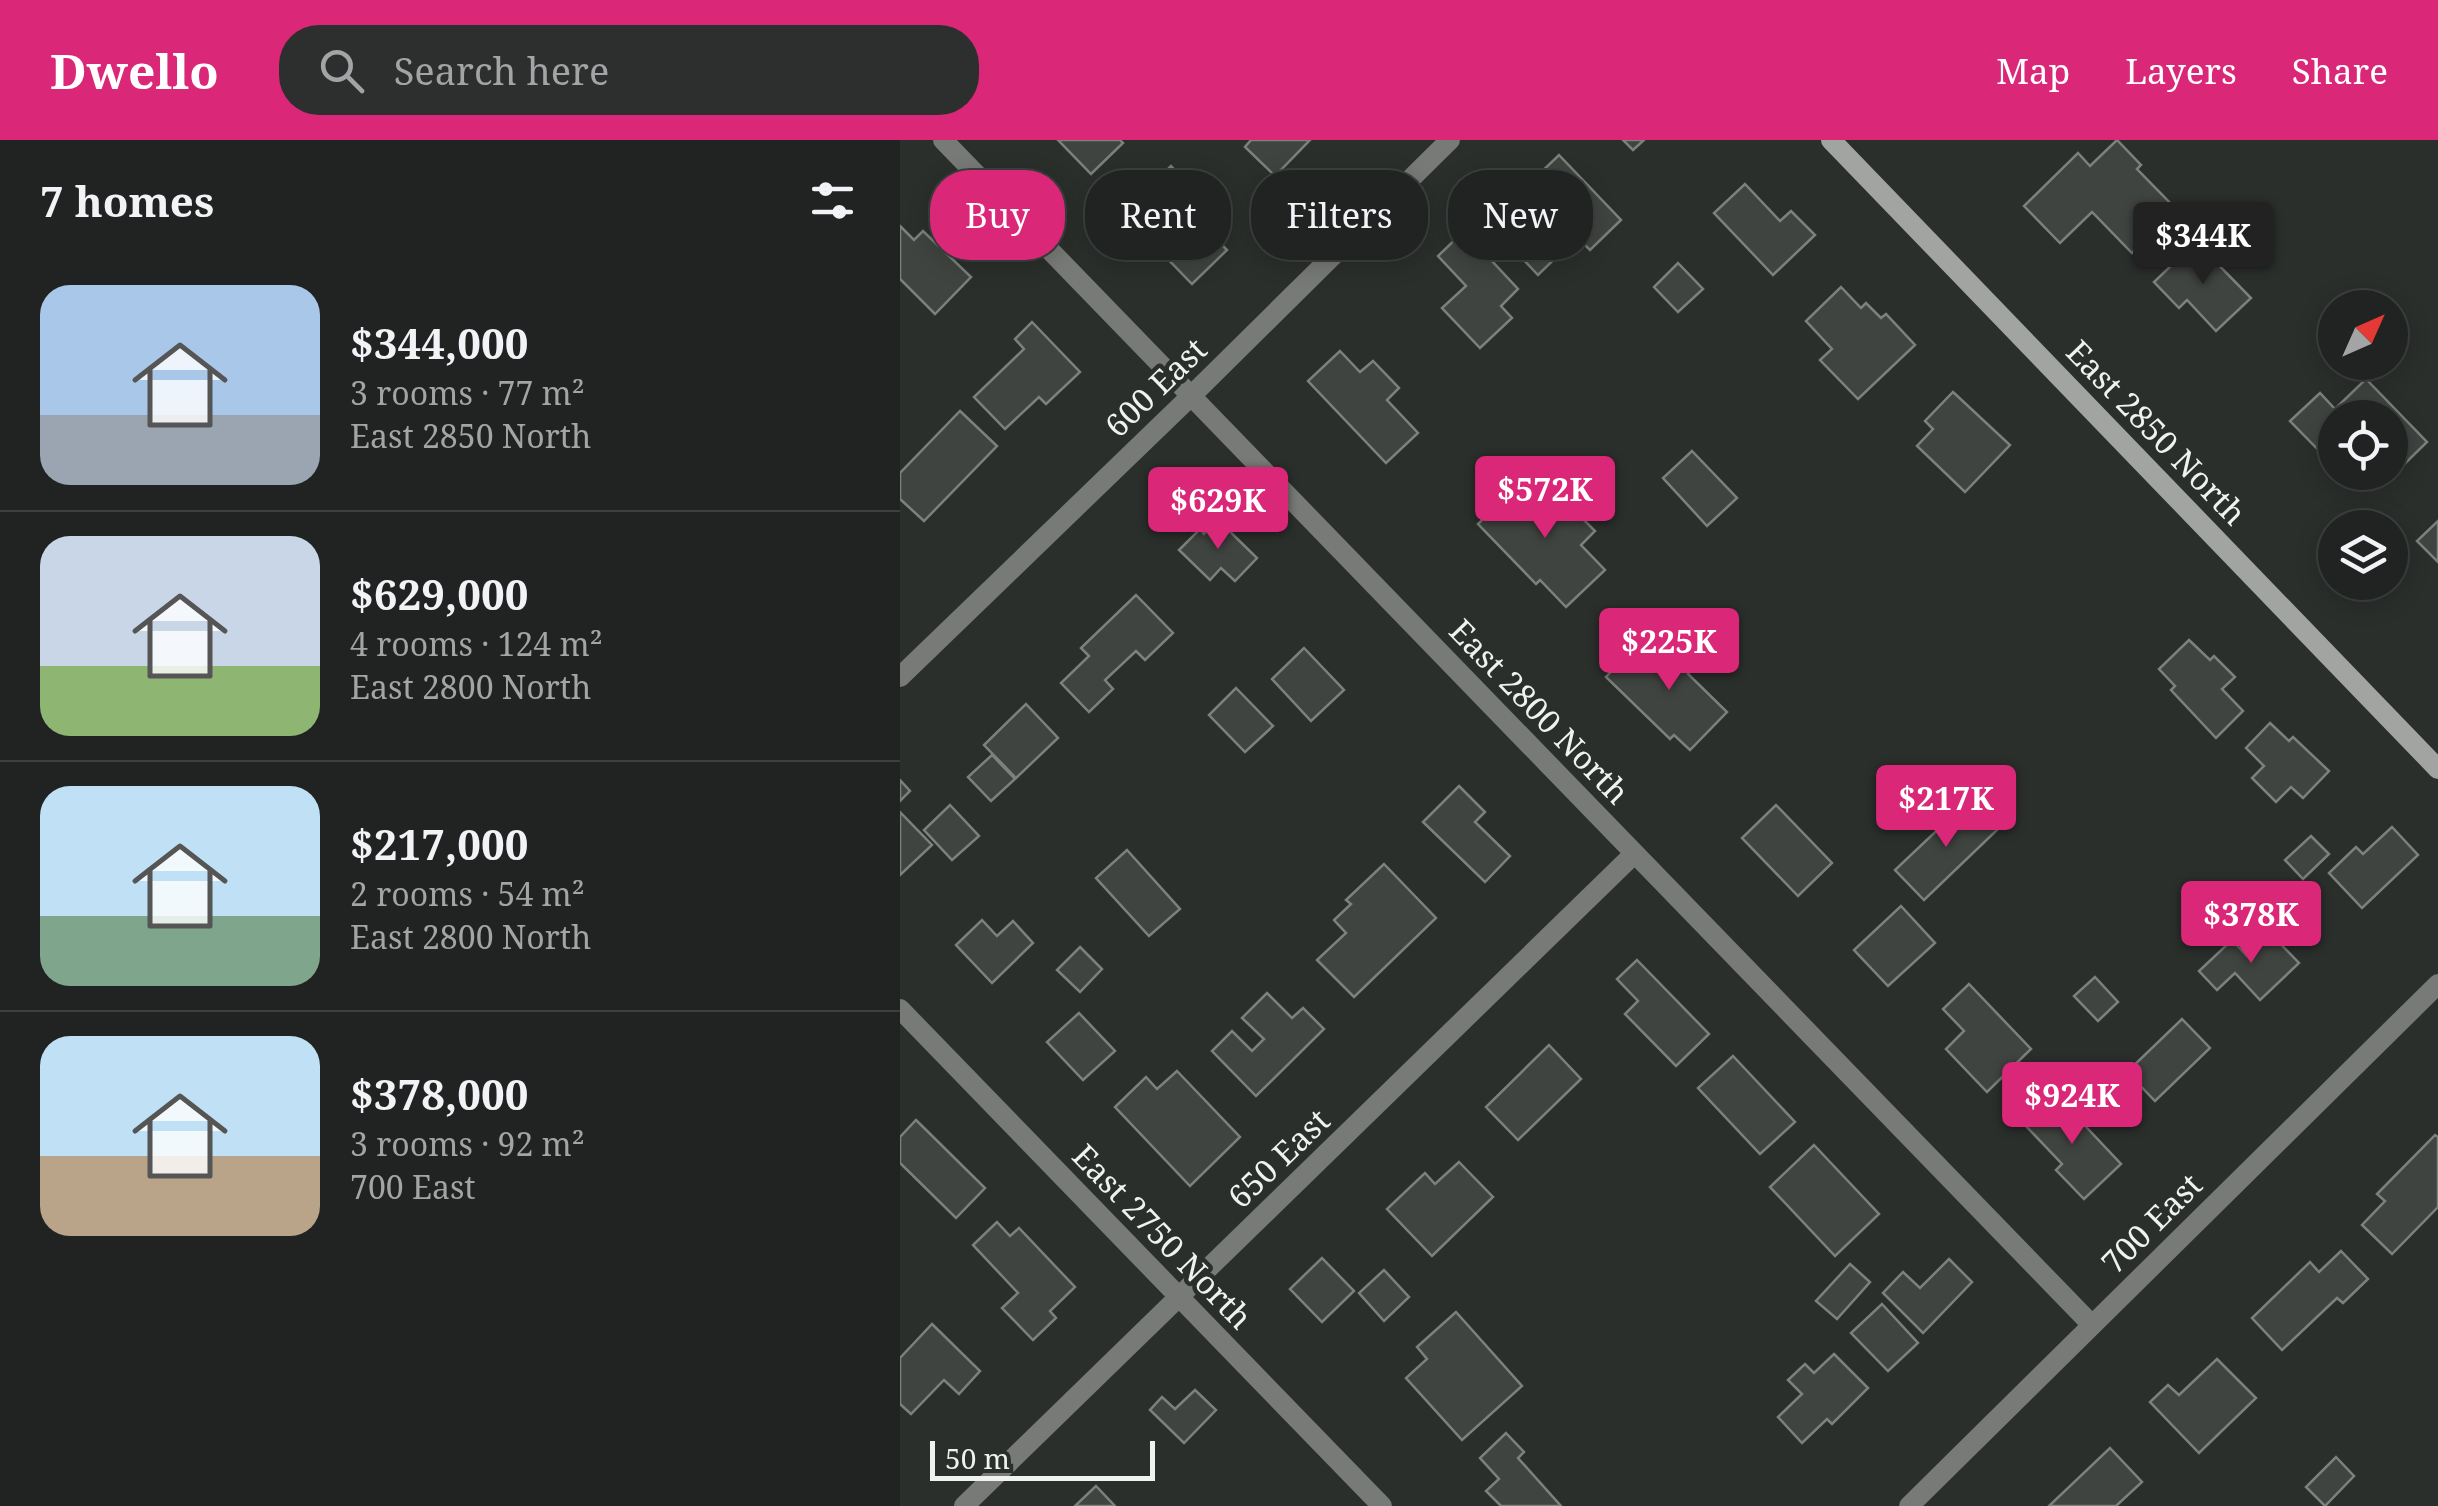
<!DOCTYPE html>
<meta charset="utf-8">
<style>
body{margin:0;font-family:"Noto Serif",serif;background:#2d2f2e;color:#f1f3f6;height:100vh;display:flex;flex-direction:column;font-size:38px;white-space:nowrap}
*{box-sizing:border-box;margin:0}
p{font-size:32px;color:#a2a4a5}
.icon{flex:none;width:55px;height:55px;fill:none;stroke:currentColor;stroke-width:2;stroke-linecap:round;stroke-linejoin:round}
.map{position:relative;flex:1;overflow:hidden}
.sheet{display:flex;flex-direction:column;background:#202321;width:900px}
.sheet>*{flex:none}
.banner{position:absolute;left:30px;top:30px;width:950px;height:90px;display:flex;gap:20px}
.needle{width:65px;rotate:45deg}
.controls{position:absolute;left:1418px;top:150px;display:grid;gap:20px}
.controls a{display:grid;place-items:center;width:90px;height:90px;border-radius:50%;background:#202321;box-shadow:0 5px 25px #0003,0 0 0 2px #3d403f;font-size:50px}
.scale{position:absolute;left:30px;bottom:25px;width:225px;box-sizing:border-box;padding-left:10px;border:5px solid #eff2ef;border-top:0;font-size:28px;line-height:35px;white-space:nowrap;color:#eff2ef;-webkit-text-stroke:8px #2b2f2c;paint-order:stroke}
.price{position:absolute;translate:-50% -85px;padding:0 22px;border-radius:10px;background:#db2777;color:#fff;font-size:32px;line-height:65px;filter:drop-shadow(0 2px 5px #0008)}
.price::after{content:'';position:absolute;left:50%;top:60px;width:30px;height:22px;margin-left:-15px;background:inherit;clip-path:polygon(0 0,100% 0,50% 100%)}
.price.selected{background:#222;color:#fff}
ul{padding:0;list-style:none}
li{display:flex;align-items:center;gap:30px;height:250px;padding:0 40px}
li+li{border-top:2px solid #3d403f}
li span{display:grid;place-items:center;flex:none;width:280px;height:200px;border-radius:30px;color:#555}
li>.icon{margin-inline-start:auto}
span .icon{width:120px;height:120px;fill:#fffc;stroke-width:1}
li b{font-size:42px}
h2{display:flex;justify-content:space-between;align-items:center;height:120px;padding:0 40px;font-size:42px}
.tag{padding:0 35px;border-radius:40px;background:#202321;box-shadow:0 5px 25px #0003,0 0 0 2px #3d403f;font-size:35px;line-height:90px}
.tag.selected{background:#db2777;color:#fff}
header{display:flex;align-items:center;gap:60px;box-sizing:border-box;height:140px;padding:0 50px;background:#db2777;color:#fff}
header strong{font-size:48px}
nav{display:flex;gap:55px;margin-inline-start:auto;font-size:35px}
.search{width:700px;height:90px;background:#2d2f2e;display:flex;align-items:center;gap:25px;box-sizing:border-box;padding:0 35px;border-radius:40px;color:#a2a4a5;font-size:38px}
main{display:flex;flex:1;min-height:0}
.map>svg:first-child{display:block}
</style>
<header>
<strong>Dwello</strong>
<div class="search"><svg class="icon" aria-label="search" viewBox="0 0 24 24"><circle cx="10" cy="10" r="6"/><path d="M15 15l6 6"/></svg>Search here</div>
<nav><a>Map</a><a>Layers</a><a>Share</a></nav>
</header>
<main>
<section class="sheet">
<h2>7 homes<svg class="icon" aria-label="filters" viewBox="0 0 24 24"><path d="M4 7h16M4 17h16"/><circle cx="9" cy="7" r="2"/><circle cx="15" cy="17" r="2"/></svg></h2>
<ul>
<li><span style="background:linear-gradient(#a9c7e8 65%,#9aa5b1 0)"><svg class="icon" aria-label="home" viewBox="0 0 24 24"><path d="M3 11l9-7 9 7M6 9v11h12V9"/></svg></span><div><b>$344,000</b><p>3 rooms · 77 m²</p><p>East 2850 North</p></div></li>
<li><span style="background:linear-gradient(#c9d6e8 65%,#8fb573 0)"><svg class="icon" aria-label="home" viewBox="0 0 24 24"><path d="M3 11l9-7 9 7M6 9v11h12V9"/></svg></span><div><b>$629,000</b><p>4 rooms · 124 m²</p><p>East 2800 North</p></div></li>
<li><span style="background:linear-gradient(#bfe0f5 65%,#7fa58c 0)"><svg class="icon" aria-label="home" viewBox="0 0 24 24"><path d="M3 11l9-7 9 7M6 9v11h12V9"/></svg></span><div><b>$217,000</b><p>2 rooms · 54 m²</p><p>East 2800 North</p></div></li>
<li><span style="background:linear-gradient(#bfe0f5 60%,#b9a48a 0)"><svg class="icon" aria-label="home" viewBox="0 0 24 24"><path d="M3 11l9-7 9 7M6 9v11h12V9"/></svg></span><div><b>$378,000</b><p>3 rooms · 92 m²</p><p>700 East</p></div></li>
</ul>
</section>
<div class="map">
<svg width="1538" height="1366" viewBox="0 0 1538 1366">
<rect width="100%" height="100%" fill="#2b2f2c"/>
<!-- building -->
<g fill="#404440" stroke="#7c817c" stroke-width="2.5">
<path d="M158,0H220L223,3L191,34Z"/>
<path d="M351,0H410L375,36L345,7Z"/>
<path d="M723,0H744L733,10Z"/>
<path d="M1217,0L1241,25L1237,29L1276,69L1232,113L1192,72L1160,103L1124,66L1178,13L1190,26Z"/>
<path d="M659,15L721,80L690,110L677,97L638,135L602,97L646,54L632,41Z"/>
<path d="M271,26L289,45L276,58L327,110L292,144L223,73Z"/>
<path d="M845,44L880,81L891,71L915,95L873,135L814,73Z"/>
<path d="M0,86L14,100L23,91L71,137L35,174L0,139Z"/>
<path d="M564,91L618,149L601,166L612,178L580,208L542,168L566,146L538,116Z"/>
<path d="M1296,102L1351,158L1316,191L1287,160L1279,168L1254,142Z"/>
<path d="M778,123L803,149L778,172L754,147Z"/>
<path d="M941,147L961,168L966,163L981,178L986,174L1015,205L958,259L920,220L932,209L906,181Z"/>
<path d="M132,182L180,232L146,264L139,257L105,289L74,257L124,209L115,199Z"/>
<path d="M440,211L460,232L473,221L499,248L487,260L518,293L486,323L408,241Z"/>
<path d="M1466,239L1527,302L1482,346L1468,332H1490V278H1435V327L1390,281L1420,253L1435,269Z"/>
<path d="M1053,252L1110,305L1065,352L1017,306L1033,289L1025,281Z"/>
<path d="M60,271L97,306L24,381L0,359V333Z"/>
<path d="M792,311L837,358L807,386L763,338Z"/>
<path d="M620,342L639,362L653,349L695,391L681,405L705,430L666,467L640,440L636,444L578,384Z"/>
<path d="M318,380L357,418L335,441L321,428L310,440L279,410L300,389L304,394Z"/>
<path d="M1538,381V422L1517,401Z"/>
<path d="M236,455L273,493L245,520L236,511L205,540L213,549L189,572L161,543L189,516L181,508Z"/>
<path d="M771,496L798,523L788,534L827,572L790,610L774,595L770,599L706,537L732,510L745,523Z"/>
<path d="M1289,500L1310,520L1314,516L1335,537L1322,549L1343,571L1316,598L1271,550L1275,546L1259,529Z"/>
<path d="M404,508L444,550L411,581L372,539Z"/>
<path d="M336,548L373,586L345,612L309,575Z"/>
<path d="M126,564L158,598L116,638L84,605Z"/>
<path d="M1370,583L1389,601L1393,597L1429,631L1403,658L1391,647L1376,662L1352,638L1364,626L1346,608Z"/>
<path d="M92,615L115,639L91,661L68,637Z"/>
<path d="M0,640L10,651L0,661Z"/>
<path d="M559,646L585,672L575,682L610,716L585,742L523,682Z"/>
<path d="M1069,660L1097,690L1024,760L995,730Z"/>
<path d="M50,665L79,696L52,720L24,690Z"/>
<path d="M876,665L932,723L898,756L842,698Z"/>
<path d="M0,672L32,705L0,735Z"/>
<path d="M1492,687L1518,715L1462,768L1429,733L1456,707L1463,714Z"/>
<path d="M1411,696L1429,714L1403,739L1385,720Z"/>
<path d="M227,710L280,769L249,796L196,738Z"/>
<path d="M484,724L536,778L454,857L417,820L446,793L434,780L451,764L446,760Z"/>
<path d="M1001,766L1035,803L988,846L954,810Z"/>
<path d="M82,780L97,796L113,781L133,803L92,843L56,805Z"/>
<path d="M1371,794L1399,823L1360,860L1335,833L1317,850L1299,831L1332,800L1347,816Z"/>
<path d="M180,807L202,829L180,852L157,830Z"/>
<path d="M737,820L809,894L776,926L725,874L738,861L717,839Z"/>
<path d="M1195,837L1218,862L1198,881L1174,856Z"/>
<path d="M1069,844L1131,909L1087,952L1046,909L1064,891L1043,869Z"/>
<path d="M367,853L392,878L403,868L424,889L356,956L312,911L332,891L352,911L364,899L342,878Z"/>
<path d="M179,873L215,911L183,940L147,902Z"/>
<path d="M1282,879L1310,908L1255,961L1227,932Z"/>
<path d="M649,905L681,939L618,1000L586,967Z"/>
<path d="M833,916L895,982L860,1014L798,948Z"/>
<path d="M277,931L340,997L290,1046L215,967L246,937L257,949Z"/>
<path d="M1155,954L1221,1024L1184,1059L1156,1030L1162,1024L1124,984Z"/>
<path d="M16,980L85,1048L56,1078L0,1023V997Z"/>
<path d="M1535,995L1538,997V1067L1492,1114L1462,1085L1485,1061L1477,1054Z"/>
<path d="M914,1005L979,1074L935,1116L870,1047Z"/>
<path d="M559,1022L593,1057L532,1116L487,1069L525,1033L535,1044Z"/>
<path d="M97,1082L110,1096L119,1088L175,1147L150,1171L156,1178L133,1200L102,1168L118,1153L73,1105Z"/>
<path d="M1441,1111L1468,1139L1443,1163L1437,1158L1382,1210L1352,1178L1410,1122L1419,1132Z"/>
<path d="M422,1118L454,1151L422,1182L390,1149Z"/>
<path d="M1049,1119L1072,1142L1023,1193L983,1153L1003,1132L1020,1148Z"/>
<path d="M950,1124L970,1142L937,1179L916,1161Z"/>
<path d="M484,1130L509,1157L484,1181L459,1153Z"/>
<path d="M982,1164L1018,1203L988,1231L951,1193Z"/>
<path d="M556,1172L622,1246L562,1300L506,1238L527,1219L517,1207Z"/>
<path d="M32,1184L80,1231L59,1254L44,1240L11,1274L0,1264V1218Z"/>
<path d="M934,1214L968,1248L932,1284L927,1279L902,1303L878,1277L902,1254L888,1240L905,1224L914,1233Z"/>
<path d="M1317,1219L1356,1258L1299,1313L1250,1262L1268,1245L1279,1255Z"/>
<path d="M295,1250L316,1270L284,1303L250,1270L262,1257L275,1269Z"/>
<path d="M606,1293L624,1312L618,1318L661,1366H601L586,1351L599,1339L580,1318Z"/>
<path d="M1210,1308L1242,1342L1216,1366H1149Z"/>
<path d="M1436,1317L1454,1336L1425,1366L1406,1347Z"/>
<path d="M196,1346L215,1366H175Z"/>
</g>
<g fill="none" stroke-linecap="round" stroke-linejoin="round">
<!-- street -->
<g stroke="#787a78" stroke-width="20">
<path d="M43,0L1192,1185"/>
<path d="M0,537L291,256L550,0"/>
<path d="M0,869L482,1366"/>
<path d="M64,1366L734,714"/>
<path d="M1009,1366L1538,844"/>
</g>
<!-- secondary -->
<path stroke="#a1a4a1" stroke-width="20" d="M931,0L1538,629"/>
</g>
<g text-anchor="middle" stroke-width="9" stroke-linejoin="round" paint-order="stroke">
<!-- street labels -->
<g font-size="32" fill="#eff2ef" stroke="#2b2f2c">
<text transform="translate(256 248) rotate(-44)" y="11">600 East</text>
<text transform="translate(1256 293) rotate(46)" y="11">East 2850 North</text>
<text transform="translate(639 572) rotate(46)" y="11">East 2800 North</text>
<text transform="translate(379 1019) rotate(-44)" y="11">650 East</text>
<text transform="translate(1252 1084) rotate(-45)" y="11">700 East</text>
<text transform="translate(262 1097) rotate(46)" y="11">East 2750 North</text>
</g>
</g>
</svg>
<div class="controls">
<a><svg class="needle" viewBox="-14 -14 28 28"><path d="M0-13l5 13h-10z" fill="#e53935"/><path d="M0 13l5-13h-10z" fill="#a2a4a5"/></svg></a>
<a><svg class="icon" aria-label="locate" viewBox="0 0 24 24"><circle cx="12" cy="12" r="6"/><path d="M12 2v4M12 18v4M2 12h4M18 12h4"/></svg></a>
<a><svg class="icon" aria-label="layers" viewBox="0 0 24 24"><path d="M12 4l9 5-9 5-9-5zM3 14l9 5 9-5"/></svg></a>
</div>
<div class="scale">50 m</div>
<b class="price selected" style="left:1303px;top:147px">$344K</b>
<b class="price" style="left:645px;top:401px">$572K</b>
<b class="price" style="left:318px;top:412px">$629K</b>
<b class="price" style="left:769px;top:553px">$225K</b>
<b class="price" style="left:1046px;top:710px">$217K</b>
<b class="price" style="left:1351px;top:826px">$378K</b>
<b class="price" style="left:1172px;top:1007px">$924K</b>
<div class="banner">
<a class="tag selected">Buy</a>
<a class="tag">Rent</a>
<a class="tag">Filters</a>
<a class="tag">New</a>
</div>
</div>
</main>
